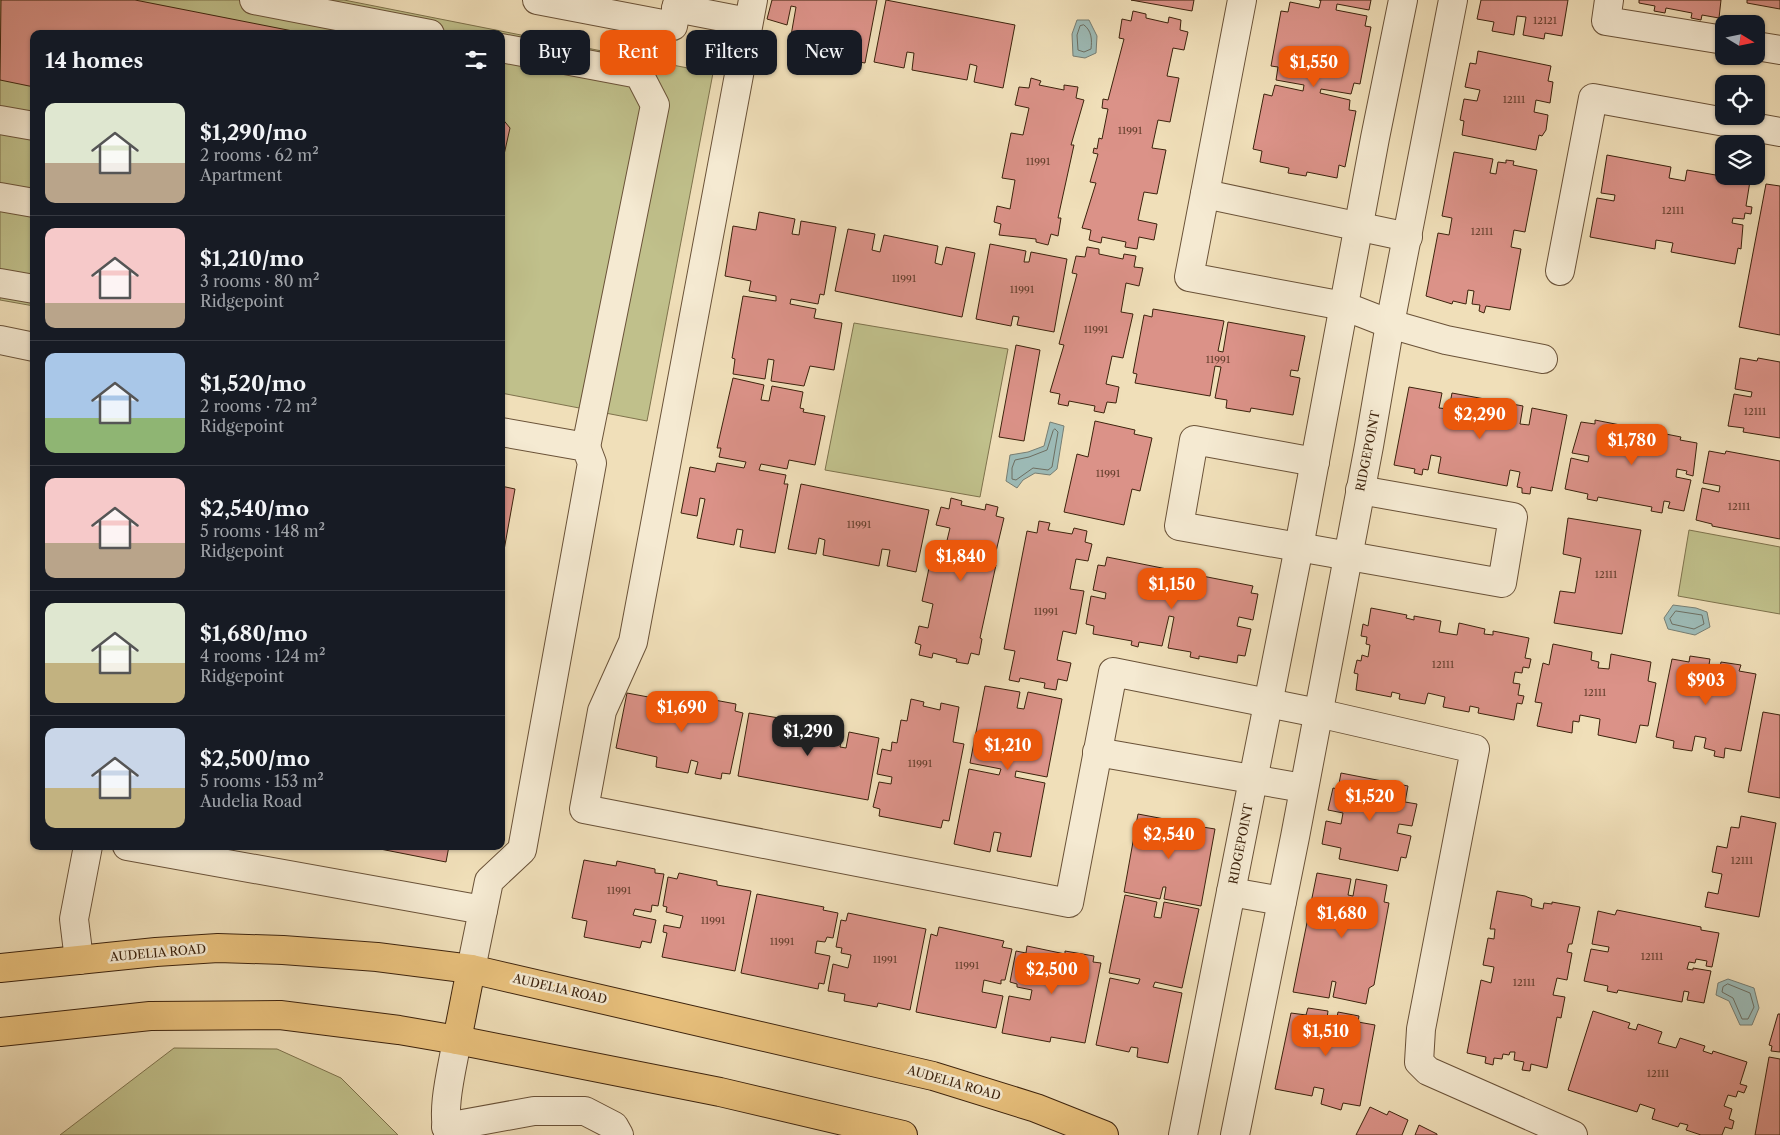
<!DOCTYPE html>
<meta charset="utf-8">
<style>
body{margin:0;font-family:"Libre Caslon Text",serif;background:#20242c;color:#f1f3f6;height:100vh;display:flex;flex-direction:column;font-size:19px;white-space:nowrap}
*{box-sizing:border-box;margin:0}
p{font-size:16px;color:#9ea1a6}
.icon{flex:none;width:28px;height:28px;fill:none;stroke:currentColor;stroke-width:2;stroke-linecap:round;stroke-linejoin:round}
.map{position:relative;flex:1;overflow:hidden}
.sheet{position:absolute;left:30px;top:30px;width:475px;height:820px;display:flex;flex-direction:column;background:#171b24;border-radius:10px;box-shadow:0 1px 4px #0004}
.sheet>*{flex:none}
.guide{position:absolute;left:520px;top:30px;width:475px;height:45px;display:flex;gap:10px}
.needle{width:32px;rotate:100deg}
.controls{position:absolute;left:1715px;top:15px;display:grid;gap:10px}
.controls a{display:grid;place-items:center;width:50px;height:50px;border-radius:10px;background:#171b24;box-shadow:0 1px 4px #0004;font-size:25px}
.price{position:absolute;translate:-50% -42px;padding:0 11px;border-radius:10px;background:#ea580c;color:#fff;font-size:16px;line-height:32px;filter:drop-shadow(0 1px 2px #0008)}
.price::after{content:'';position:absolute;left:50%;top:30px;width:15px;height:11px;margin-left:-8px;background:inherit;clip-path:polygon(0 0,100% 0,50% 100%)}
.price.selected{background:#222;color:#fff}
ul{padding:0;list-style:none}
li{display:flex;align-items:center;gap:15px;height:125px;padding:0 15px}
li+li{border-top:1px solid #363941}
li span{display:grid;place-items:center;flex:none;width:140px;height:100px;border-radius:10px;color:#555}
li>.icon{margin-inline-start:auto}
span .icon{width:60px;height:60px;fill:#fffc;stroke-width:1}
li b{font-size:21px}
h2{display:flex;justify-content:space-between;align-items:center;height:60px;padding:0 15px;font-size:21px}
.tag{padding:0 18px;border-radius:10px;background:#171b24;box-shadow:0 1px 4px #0004;font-size:18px;line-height:45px}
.tag.selected{background:#ea580c;color:#fff}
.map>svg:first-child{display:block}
</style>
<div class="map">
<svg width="1780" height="1135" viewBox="0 0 1780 1135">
<rect width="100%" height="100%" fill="#f0dfb9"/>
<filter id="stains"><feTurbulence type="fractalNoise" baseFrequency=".004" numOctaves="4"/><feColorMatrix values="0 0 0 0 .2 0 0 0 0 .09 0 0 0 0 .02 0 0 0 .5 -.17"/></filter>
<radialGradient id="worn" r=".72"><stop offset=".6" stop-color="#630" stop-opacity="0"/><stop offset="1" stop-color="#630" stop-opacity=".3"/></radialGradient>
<!-- green -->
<g fill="#c0c08b" stroke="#7e724c">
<path d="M0,0H344L713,73L647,421L501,393V34H34V306L0,300Z"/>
<path d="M854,323L1008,349L980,497L825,470Z"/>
<path d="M1689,530L1780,547V614L1678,596Z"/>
<path d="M174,1048L277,1049L341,1078L398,1135H60Z"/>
</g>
<!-- water -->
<g fill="#9dbbb7" stroke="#777e73">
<path d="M1077,20H1089L1097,36L1096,53L1085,58L1073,56L1072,34Z"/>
<path d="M1050,422L1064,426L1057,469L1050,475L1035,473L1023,480L1017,488L1006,481L1010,455L1028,452L1044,446Z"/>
<path d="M1673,605L1696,608L1707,612L1710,627L1695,635L1668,629L1664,618Z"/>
<path d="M1728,979L1754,988L1759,1008L1752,1025H1740L1729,1001L1716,995L1718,983Z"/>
</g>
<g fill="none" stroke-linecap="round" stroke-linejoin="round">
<!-- shore -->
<g stroke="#6d6f62" stroke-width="1">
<path d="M1084,25C1092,31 1092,40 1091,49L1084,52L1078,50L1077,35L1080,26Z"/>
<path d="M1055,429L1058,432L1052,467L1048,470L1033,468L1016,480L1012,479V468L1015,460L1029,457L1047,450L1053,431Z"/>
<path d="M1676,611L1702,615L1704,624L1694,629L1672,624L1670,619Z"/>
<path d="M1728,984L1750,993L1754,1007L1748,1019H1742L1733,998L1722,992L1723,987Z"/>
</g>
</g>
<!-- building -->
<g fill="#db9288" stroke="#3d230d">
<path d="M1,0H135L308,34H34V87L0,80Z"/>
<path d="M772,0H877L865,63L830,57L834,36L827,35L824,53L789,47L796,7L791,6L787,25L767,19Z"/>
<path d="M886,0L1015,25L1003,88L974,82L977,66L970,64L967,80L912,70L914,53L907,52L904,68L874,62Z"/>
<path d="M1131,0H1194L1192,11Z"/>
<path d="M1319,0H1371L1369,10L1337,4L1336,10L1367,16L1365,26L1371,27L1360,84L1354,83L1351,94L1321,89L1320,93L1350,100L1349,110L1356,111L1345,167L1339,165L1337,178L1307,172L1306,176L1288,173L1289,168L1260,162L1262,151L1253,149L1264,94L1272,96L1275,85L1303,91L1304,85L1276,80L1278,67L1271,66L1281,11L1288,12L1290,2L1319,8L1321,0Z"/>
<path d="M1481,0H1568L1562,36L1545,33L1544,39L1523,35L1526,17L1517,16L1514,35L1492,31L1494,22L1477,19Z"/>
<path d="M1639,0H1721L1719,18L1702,15L1701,20L1691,18L1692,13L1666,8L1665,13L1654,11L1655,6L1639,3Z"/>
<path d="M1747,0H1780V9L1747,3Z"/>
<path d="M1133,11L1146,14V18L1168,23L1169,17L1181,20L1180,30L1188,32L1184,50L1173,48L1167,76L1179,78L1170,122L1158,120L1152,148L1166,150L1157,194L1144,192L1138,220L1157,224L1154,240L1139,237L1137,249L1125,247L1126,242L1102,237L1101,243L1089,240L1091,230L1082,228L1096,183L1090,182L1098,154L1093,153L1094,148L1097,149L1099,138L1102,139L1108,109L1102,108L1103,99L1108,100L1124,39L1119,38L1122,19L1131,21Z"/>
<path d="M1478,51L1551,66L1548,81L1553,82L1550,103L1536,100L1534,112L1548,115L1546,130L1542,136L1539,135L1536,150L1462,135L1464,121L1460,120L1464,99L1477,101L1480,90L1465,87L1470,63L1476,64Z"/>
<path d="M1031,78L1041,81L1039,85L1064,90V85L1078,87L1076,98L1084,100L1071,145H1074L1058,218H1061L1058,236L1051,234L1048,245L1036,242V239L999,235L1001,224L994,222L997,206L1010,209L1015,180L1002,178L1011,133L1023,135L1029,108L1015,105L1019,87L1029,88Z"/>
<path d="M501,117L510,128L501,168Z"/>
<path d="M1454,152L1493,159L1490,173L1496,174L1498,162L1506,163V160L1514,161L1513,165L1537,170L1525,232L1514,230L1511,247L1521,249L1510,310L1486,306L1484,313L1479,311L1480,305L1472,304L1474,291L1468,290L1466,304L1453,301L1452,304L1426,296L1438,233L1449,235L1452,218L1442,216Z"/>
<path d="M1607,155L1671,167L1669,178L1685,181L1687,170L1750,181L1746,206L1752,207L1751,214L1745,213L1744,219L1733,218L1732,223L1743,225L1741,249L1738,248L1735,264L1671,252L1673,243L1656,240L1655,249L1590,237L1597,198L1614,201L1615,195L1601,193Z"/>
<path d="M1766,184L1780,186V335L1739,327Z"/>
<path d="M759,212L795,219L792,234L799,235L801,221L836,227L824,295L820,294L818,304L791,299L790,304L816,309L814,318L842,323L834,370L810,366L804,386L771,381L774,360L768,359L765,379L733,374L735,359L732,358L743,296L776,301V296L749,291L751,281L725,276L733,226L756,230Z"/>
<path d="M848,229L875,234L872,250L880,252L884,235L938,246L935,263L942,265L946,247L975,253L962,317L835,291Z"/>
<path d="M990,244L1026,251L1024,262H1029L1031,252L1067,259L1054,332L1017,325L1019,317L1013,316L1011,326L976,319Z"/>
<path d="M1087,247L1099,249V254L1123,259L1124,254L1136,256L1134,267L1143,268L1139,286L1126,283L1121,312L1133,314L1123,358L1112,356L1106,384L1119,387L1116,403L1107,402L1104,413L1094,411L1095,406L1069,401L1068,406L1058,404L1060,394L1050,392L1064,345L1059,344L1077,274L1072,273L1076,256L1085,257Z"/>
<path d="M1153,309L1224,321L1218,351L1223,352L1228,322L1305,336L1298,371L1291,370L1290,376L1300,378L1293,415L1251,408L1250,412L1226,408L1227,400L1215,398L1221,367L1215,366L1210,396L1135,383L1137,374L1133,373L1144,315L1152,317Z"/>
<path d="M1016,345L1040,350L1024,441L999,437Z"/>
<path d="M1740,358L1757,361L1758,358L1780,362V438L1743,432L1744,428L1728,426L1734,394L1751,397L1752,392L1735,389Z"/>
<path d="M733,378L764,385L761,400L769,401L772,386L803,392L800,408L804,409L803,412L825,416L815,465L789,460L787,469L761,464L759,470L786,475L784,484H788L775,553L740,547L743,530L737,529L734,545L697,538L705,499L700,498L697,516L681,513L690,467L715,472L717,463L744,468L746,462L719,457L721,448H717Z"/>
<path d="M1409,387L1442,393L1439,408L1449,409L1452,393L1523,406L1520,424L1529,425L1532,408L1567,415L1552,491L1531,487L1530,494L1522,493V488L1517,487L1520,472L1510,470L1507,486L1438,473L1441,457L1431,455L1428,470L1423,469L1422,475L1414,473L1415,469L1394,465Z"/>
<path d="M1595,420L1681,437L1680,440L1697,443L1693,476L1686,474L1687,471L1677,469L1676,477L1691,480L1684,511L1668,508L1670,502L1664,501L1662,513L1651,511L1652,507L1598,497L1597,501L1587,499L1588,494L1565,489L1571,458L1588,462L1589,456L1572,453L1581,422L1595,424Z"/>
<path d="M1095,421L1135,430L1134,434L1152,438L1140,491L1132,489L1124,525L1064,512L1077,454L1088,457Z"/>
<path d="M1709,451L1725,454L1726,451L1780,461V539L1712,526V524L1696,520L1702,488L1719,492L1720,486L1703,483Z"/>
<path d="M801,484L929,510L916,572L887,566L890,550L882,549L879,566L823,555L825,540L819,538L816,554L788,549Z"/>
<path d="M501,486L515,489L501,567Z"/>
<path d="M951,498L962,501L961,505L985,510L986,504L998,507L996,516L1004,518L993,564L996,565L980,638L982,639L979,655L971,653L968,664L956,662L957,659L933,653L932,658L919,655L921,645L915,643L919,626L928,628L933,604L922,601L932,554L943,557L950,528L936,525L941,507L949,509Z"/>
<path d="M1568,518L1641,530L1622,634L1554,623L1560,591L1575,593L1581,558L1563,554Z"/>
<path d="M1039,521L1050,523L1048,530L1072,534L1074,528L1087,531L1085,542L1092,544L1088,561L1076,559L1070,589L1084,591L1076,634L1063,631L1057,660L1071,663L1067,681L1058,679L1056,690L1044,688L1045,683L1020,678L1019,682L1009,680L1015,651L1004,649L1027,531L1037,533Z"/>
<path d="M1107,557L1177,571L1171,600L1176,601L1182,572L1253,586L1251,593L1258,594L1253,620L1239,617L1237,626L1251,629L1245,656L1238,655L1237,663L1199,656V659L1190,657L1191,652L1168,648L1174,617L1169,616L1162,646L1139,642L1138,647L1131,645L1132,641L1093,634L1094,626L1086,624L1091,596L1105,599L1106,593L1093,590L1098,565L1105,566Z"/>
<path d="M1371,608L1407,615L1406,618L1414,620V616L1441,621L1439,632L1457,635L1459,623L1485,629L1484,634L1493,635V631L1529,638L1525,658L1531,659L1529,668L1523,667L1522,673L1515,672L1513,683L1520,684L1518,695L1524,696L1522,704L1517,703L1514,720L1478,713L1479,708L1470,706L1469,712L1443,707L1445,697L1428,693L1425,704L1399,699L1400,694L1392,692L1391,697L1356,690L1358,674L1354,673L1357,660L1361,661L1362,655L1368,657L1370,645L1366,644L1367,637L1361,636L1363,624L1368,626Z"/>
<path d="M1553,644L1592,652L1591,660L1599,662L1598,668L1609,669L1611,654L1651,662L1648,681L1656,683L1648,726L1640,725L1636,743L1598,735L1600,719L1580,715L1579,722L1573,721L1572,733L1537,726L1542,703L1535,702L1543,663L1549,665Z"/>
<path d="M1690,656L1710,659L1707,676L1718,678L1721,662L1741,665L1739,671L1756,674L1741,751L1725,748L1724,758L1714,756L1715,751L1704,748L1706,738L1695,736L1692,751L1673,748L1674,741L1656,737L1672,659L1689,662Z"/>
<path d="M985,686L1020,692L1017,708L1024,709L1028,692L1062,699L1047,777L1016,771L1015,777L1045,783L1031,857L997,851L1001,833L994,832L990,852L954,844L969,769L999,775L1001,769L970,763Z"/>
<path d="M627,693L675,702L677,693L702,698L700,712L706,713L709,699L736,704L735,711L743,713L730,774L722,773L721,779L695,774L698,762L691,760L688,773L656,767L657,757L616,748Z"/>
<path d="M911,699L924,702L923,706L940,710L941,703L959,707L953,742L964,744L949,821L943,820L941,828L879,816L880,809L873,807L879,782L891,784L892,777L877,774L882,749L891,751L892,742L897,743L901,720L907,721Z"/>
<path d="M1763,712L1780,715V798L1748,792Z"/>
<path d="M749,713L779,718L776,734L783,735L786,720L843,731L840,747L846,748L849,732L879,738L868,800L738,776Z"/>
<path d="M1341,773L1408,786L1405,802L1417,804L1412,826L1399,824L1397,833L1411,836L1406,858L1401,857L1398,871L1339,859L1341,848L1322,844L1326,821L1341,824L1343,813L1328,810L1333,788L1338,789Z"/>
<path d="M1138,814L1175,821L1174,827L1184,829V824L1215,829L1201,906L1164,899L1166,887H1163L1160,899L1124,892Z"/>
<path d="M1741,816L1776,823L1759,917L1705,907L1708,892L1718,894L1722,874L1712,872L1717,846L1727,848L1731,827L1739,828Z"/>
<path d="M365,846H449L446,862Z"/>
<path d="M584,860L616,866L617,861L655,869V873L664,874L658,906L652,905L651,912L635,909L633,915L656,920L651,943L642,941L640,948L584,937L587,921L572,918Z"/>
<path d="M679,873L717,881V885L751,891L735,971L662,957L667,933L663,932L664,925L680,928L683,916L666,912L667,907L663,906L668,877L677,879Z"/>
<path d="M1317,873L1351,879L1348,895L1353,896L1356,879L1387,885L1384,902L1389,903L1374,985L1369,988L1366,1004L1333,997L1336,982L1332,981L1329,998L1293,992Z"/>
<path d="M1497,891L1525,896L1532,899L1531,906L1543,909L1544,903L1552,904V902L1580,907L1572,944H1569L1567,952L1572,953L1567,980L1557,978L1553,995L1565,997L1561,1018L1557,1017L1547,1068L1531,1064L1530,1071L1522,1070L1524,1062L1514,1060L1515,1052H1510L1509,1055L1503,1054L1502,1059L1494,1058L1493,1065L1485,1063L1486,1057L1467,1053L1481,980L1491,983L1494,967L1483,965L1488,938L1494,939L1495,929H1490Z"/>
<path d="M757,894L824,907L823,910L838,913L833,938L827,937L825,942L817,941L815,953L830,956L824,984L819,983L818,989L741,973Z"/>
<path d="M1125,895L1157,902L1154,917L1161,918L1164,902L1199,909L1182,988L1155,982L1153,987L1182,993L1168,1063L1137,1057L1138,1048L1131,1047L1129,1052L1096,1045L1110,978L1138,984L1140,979L1109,973Z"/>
<path d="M1617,910L1701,927V930L1719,933L1712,967L1706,966L1707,961L1696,959L1695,963L1689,962L1687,969L1693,970V968L1711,971L1704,1003L1687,1000L1689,992L1684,991L1682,1002L1618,990L1617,993L1607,991L1608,986L1584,981L1591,949L1608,952L1609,947L1592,944L1598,911L1615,915Z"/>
<path d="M848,913L926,929L910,1010L878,1003L877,1007L844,1001L845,994L828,991L833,964L848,968L851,955L841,953L842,948L836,947L841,920L846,921Z"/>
<path d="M939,927L1004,941L1002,947L1012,949L1005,980H1001V984L984,980L982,992L1003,996L996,1028L916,1012L931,934L937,936Z"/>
<path d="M1027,946L1065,954V951L1094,956L1093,962L1101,963L1085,1043L1051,1037L1050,1042L1002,1033L1009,996L1030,1000L1032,990L1017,987V984L1010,982L1016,951L1026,953Z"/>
<path d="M1308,1008L1328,1011L1326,1026L1335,1028L1338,1012L1359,1016L1358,1022L1375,1025L1360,1106L1343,1103L1341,1110L1321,1104L1324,1089L1314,1087L1312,1096L1275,1089L1291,1013L1306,1015Z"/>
<path d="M1593,1011L1630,1023L1628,1028L1636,1030L1638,1024L1662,1032L1658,1043L1676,1048L1680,1038L1705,1046L1703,1051L1712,1054L1713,1051L1747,1062L1740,1084L1747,1086L1744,1093L1738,1091L1736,1097L1728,1095L1724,1106L1732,1109L1729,1119L1734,1121L1732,1129L1725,1127L1722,1135H1701L1686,1130L1688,1125L1680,1123L1678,1127L1652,1119L1655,1109L1640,1104L1637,1112L1568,1090Z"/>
<path d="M1778,1014H1780V1052L1771,1051L1772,1046L1769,1045Z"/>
<path d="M1769,1057L1780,1059V1135H1755Z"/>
<path d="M1370,1107L1387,1115L1389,1111L1408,1120L1402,1135H1356Z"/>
<path d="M1419,1125L1437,1134V1135H1415Z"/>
</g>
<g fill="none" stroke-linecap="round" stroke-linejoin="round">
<defs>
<g id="minor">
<path d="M254,0L430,34"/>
<path d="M537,0L673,26L678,0"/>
<path d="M753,0L633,642L602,711L584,809L1069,903L1113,672L1318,713L1475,749L1421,1029L1419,1062L1428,1071L1573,1135"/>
<path d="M1242,0L1189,277L1344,306L1390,324L1446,340L1543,359"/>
<path d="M1609,0L1606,21L1724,40"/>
<path d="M676,8L748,22"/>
<path d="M1756,46L1780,50"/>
<path d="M501,48L639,74L655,105L586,447"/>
<path d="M0,120L34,126"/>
<path d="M1205,194L1408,237"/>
<path d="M0,197L34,203"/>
<path d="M1560,271L1593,98L1780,132"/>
<path d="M0,283L34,289"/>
<path d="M0,340L34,347"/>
<path d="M1315,462L1194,440L1179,526L1502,583L1513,517L1360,490"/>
<path d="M1097,752L1303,788"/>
<path d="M127,846L483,910"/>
<path d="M1231,892L1282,901"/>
<path d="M79,960L74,919L88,846"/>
<path d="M471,969L489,881L522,850L592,463L586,447L501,432"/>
<path d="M446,1127L534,1111H585L614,1126L619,1135"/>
<path d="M449,1135C440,1112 453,1065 457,1040"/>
<path d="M1183,1135L1299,547L1375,138L1403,0"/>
<path d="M1235,1135L1295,837L1369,446L1390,324L1453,0"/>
</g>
<g id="major">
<path d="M0,968L156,952L218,948L283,950L377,957L471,969L933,1076L1036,1108L1104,1135"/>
<path d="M0,1032L150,1016L280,1015L399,1030L457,1040L720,1092L903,1135"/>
<path d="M457,1040L471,969"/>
</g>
</defs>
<!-- minor casing -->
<use href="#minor" stroke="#6a5238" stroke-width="30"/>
<!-- major casing -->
<use href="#major" stroke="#3d230d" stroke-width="30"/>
<!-- minor -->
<use href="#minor" stroke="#f5ead2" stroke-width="28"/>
<!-- major -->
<use href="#major" stroke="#e8c07c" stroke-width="28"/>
</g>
<g text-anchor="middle" stroke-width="5" stroke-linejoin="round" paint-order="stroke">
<!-- number labels -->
<g font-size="10" fill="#643f2c">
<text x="1545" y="24">12121</text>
<text x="1514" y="103">12111</text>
<text x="1130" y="134">11991</text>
<text x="1038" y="165">11991</text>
<text x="1673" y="214">12111</text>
<text x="1482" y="235">12111</text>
<text x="904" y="282">11991</text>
<text x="1022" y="293">11991</text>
<text x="1096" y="333">11991</text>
<text x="1218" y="363">11991</text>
<text x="1755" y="415">12111</text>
<text x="1108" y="477">11991</text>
<text x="1739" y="510">12111</text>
<text x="859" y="528">11991</text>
<text x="1606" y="578">12111</text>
<text x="1046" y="615">11991</text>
<text x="1443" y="668">12111</text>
<text x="1595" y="696">12111</text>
<text x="920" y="767">11991</text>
<text x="1742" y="864">12111</text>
<text x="619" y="894">11991</text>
<text x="713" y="924">11991</text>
<text x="782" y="945">11991</text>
<text x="1652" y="960">12111</text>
<text x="885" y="963">11991</text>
<text x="967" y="969">11991</text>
<text x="1524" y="986">12111</text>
<text x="1658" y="1077">12111</text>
</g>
<!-- street labels -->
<g font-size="12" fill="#3d230d" stroke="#f5ead2">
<text transform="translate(1368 451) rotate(-79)" y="4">RIDGEPOINT</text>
<text transform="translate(1241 844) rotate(-79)" y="4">RIDGEPOINT</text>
<text transform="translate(158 953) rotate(-5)" y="4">AUDELIA ROAD</text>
<text transform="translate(560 989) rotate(13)" y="4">AUDELIA ROAD</text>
<text transform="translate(954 1083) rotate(16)" y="4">AUDELIA ROAD</text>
</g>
</g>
<rect width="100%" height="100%" filter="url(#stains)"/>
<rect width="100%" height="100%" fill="url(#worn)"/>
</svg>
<div class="controls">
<a><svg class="needle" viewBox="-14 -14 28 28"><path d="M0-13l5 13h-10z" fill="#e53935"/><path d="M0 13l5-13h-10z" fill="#9ea1a6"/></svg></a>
<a><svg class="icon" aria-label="locate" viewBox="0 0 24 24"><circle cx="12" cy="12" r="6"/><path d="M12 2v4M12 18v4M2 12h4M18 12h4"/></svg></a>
<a><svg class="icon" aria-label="layers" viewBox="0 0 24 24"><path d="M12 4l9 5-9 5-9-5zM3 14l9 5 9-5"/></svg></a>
</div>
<b class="price" style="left:1314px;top:88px">$1,550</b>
<b class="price" style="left:1480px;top:440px">$2,290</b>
<b class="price" style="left:1632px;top:466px">$1,780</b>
<b class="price" style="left:961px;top:582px">$1,840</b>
<b class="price" style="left:1172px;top:610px">$1,150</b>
<b class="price" style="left:1706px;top:706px">$903</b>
<b class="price" style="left:682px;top:733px">$1,690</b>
<b class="price selected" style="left:808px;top:757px">$1,290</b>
<b class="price" style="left:1008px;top:771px">$1,210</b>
<b class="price" style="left:1370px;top:822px">$1,520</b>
<b class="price" style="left:1169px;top:860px">$2,540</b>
<b class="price" style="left:1342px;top:939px">$1,680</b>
<b class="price" style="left:1052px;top:995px">$2,500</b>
<b class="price" style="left:1326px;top:1057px">$1,510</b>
<div class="guide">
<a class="tag">Buy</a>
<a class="tag selected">Rent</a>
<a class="tag">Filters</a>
<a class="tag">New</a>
</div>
<section class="sheet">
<h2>14 homes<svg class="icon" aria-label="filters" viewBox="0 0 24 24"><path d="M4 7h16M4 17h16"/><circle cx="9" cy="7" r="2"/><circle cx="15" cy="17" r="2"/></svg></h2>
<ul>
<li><span style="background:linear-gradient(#dfe7d0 60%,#b9a48a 0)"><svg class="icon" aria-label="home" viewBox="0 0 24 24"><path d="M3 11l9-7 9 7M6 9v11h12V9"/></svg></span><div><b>$1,290/mo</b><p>2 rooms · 62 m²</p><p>Apartment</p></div></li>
<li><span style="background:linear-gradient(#f6c9c9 75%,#b9a48a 0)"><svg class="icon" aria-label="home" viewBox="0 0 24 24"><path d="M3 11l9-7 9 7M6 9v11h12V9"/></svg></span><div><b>$1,210/mo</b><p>3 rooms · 80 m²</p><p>Ridgepoint</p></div></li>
<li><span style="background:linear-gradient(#a9c7e8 65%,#8fb573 0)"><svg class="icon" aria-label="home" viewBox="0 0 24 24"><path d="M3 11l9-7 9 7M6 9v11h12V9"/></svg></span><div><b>$1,520/mo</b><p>2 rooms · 72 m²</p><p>Ridgepoint</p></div></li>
<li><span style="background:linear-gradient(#f6c9c9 65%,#b9a48a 0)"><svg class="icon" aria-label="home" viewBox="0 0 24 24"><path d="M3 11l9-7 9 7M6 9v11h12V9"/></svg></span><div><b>$2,540/mo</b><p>5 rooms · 148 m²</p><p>Ridgepoint</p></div></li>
<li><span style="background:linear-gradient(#dfe7d0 60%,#c2b280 0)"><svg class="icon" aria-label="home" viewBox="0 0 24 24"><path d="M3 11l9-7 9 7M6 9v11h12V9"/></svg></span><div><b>$1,680/mo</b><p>4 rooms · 124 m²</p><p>Ridgepoint</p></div></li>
<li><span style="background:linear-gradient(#c9d6e8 60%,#c2b280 0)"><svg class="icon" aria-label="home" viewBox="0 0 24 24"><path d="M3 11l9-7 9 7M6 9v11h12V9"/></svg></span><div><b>$2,500/mo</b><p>5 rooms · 153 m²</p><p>Audelia Road</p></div></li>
</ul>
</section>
</div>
